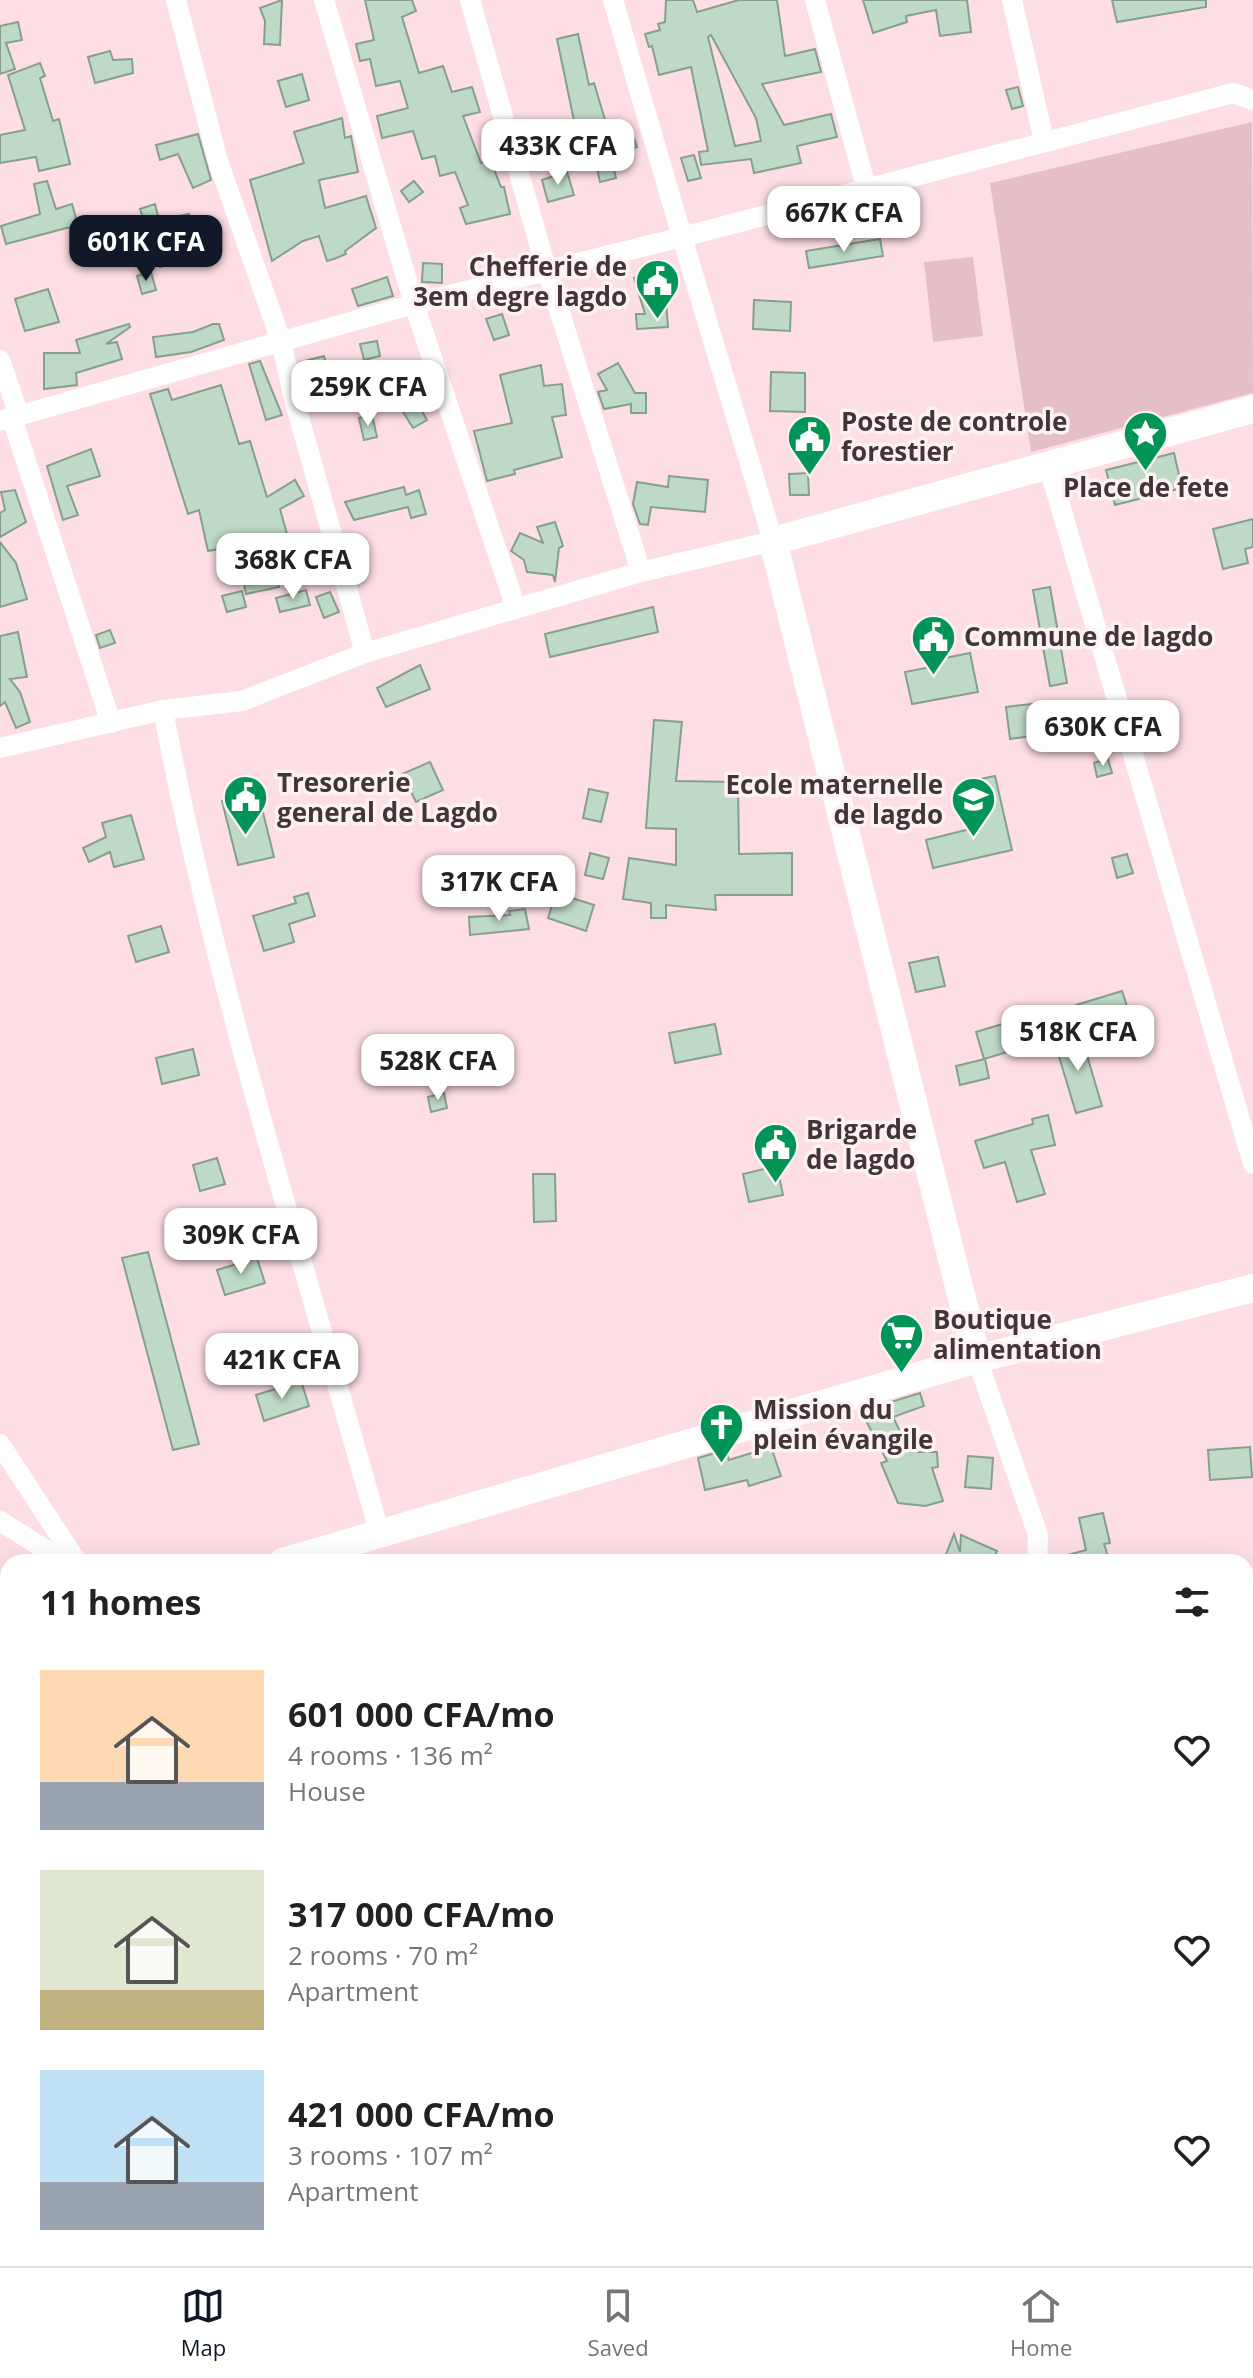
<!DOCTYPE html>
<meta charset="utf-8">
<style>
body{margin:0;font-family:"Open Sans",sans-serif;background:#f2f2f2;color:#222;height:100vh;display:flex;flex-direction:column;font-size:30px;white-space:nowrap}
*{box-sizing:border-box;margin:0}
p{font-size:26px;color:#767676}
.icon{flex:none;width:44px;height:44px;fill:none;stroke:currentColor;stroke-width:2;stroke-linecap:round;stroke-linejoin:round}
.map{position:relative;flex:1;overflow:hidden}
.side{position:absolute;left:0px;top:1554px;width:1254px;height:712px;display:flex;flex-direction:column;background:#fff;border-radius:24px 24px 0 0;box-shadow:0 8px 32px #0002}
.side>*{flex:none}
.price{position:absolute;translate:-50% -68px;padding:0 18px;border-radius:16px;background:#fff;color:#222;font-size:26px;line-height:52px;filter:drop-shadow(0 2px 4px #0008)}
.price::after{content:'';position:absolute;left:50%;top:48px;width:24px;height:18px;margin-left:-12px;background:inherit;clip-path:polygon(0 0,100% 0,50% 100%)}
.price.active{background:#111827;color:#fff}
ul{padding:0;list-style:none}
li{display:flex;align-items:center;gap:24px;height:200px;padding:0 40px}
li span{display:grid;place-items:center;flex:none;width:224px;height:160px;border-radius:0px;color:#555}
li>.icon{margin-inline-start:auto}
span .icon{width:96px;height:96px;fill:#fffc;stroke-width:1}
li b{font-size:34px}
h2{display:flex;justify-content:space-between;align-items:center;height:96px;padding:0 40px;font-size:34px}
.tabs{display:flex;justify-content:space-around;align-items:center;height:112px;border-top:2px solid #e0e0e0;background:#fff;font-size:22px;color:#767676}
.tabs a{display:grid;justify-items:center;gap:4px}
.tabs .active{color:#111827}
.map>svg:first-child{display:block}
</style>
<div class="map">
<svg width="1253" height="2266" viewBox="0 0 1253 2266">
<rect width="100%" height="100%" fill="#fedee5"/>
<!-- green -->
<g fill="#e5bfc7">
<path d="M1252,122L1253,393L1031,452L990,183Z"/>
<path d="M973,257L983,336L933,342L924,262Z"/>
</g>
<!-- building -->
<g fill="#bfd9c7" stroke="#869f8e" stroke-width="2" fill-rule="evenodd">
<path d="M282,0L280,45L264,44L265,21L260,8Z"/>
<path d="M365,0H412L416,11L402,17L419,73L443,66L452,92L472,87L480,112L463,116L481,163L490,159L501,187H504L510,214L466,224L460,208L468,205L455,172L440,176L435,156L422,159L413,131L382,138L377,116L408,108L400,81L376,86L370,59L360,61L356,44L374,40Z"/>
<path d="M666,0H693L697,12L739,0H777L785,56L815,49L821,72L762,84L784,125L831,114L837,137L797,146L801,163L768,170L754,173L751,159L701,165L699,152L708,151L691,67L659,75L652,46L649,47L645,34L660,30L658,24L665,22ZM711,35L756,118L761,141L735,146L708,37Z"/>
<path d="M863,0H967L971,32L940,36L936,10L906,16L907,22L873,33Z"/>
<path d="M1112,0H1206V7L1117,22Z"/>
<path d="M18,22L22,40L6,43L15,69L0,74V26Z"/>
<path d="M578,34L589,85L594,83L609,133L629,125L637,147L611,157L616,178L600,182L590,136L578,140L557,39Z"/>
<path d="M110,51L113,60L132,59L133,73L95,83L88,57Z"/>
<path d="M40,63L45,76L40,78L53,121L59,119L70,164L39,171L36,157L0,163V135L25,130L8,75Z"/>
<path d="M302,74L309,100L286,107L278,81Z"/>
<path d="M1018,87L1023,106L1012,109L1006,90Z"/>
<path d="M342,118L345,138L351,136L358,172L319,180L325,208L366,196L376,228L345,251L346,254L334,259L327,261L319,236L303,241L272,261L250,180L304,163L294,132Z"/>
<path d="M198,134L211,180L193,188L178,154L160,160L156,145Z"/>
<path d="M694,155L701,178L688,181L681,158Z"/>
<path d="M567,172L574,195L548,202L542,180Z"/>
<path d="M47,181L56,209L72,204L78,225L6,244L1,226L40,214L34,184Z"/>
<path d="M414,181L423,192L409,202L401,191Z"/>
<path d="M155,204L159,220L189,214L195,241L180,245L184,261L160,267L152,243L129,249L124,234L146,228L140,209Z"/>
<path d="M880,239L883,256L809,268L806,251Z"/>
<path d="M423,263L442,264V283L422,282Z"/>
<path d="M663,270L671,300L666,301L668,327L637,329L636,314H645L634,278Z"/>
<path d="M151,272L156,290L142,294L137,276Z"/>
<path d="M387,277L393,296L358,306L352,289Z"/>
<path d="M48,289L59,322L25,331L15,299Z"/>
<path d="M754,300L791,302L790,331L753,329Z"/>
<path d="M502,314L509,335L494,340L486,319Z"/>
<path d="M129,324L130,327L106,344L117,342L122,359L76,373L77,385L44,389V353H80L76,340Z"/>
<path d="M213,324H219L224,340L191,352L156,357L153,337L193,332Z"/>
<path d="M377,341L380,356L364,360L360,344Z"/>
<path d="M324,356L338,404L314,409L301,362Z"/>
<path d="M260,361L282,415L266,420L249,364Z"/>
<path d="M618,363L635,393H646V413H631V404L604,409L598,392L607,390L598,374Z"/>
<path d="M541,365L544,386L562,384L566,415L552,417L562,457L514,470L515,474L487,481L474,431L512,423L500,375Z"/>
<path d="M771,372L805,373V412L770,411Z"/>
<path d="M221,385L239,444L250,441L267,497L295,480L304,496L280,509L289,541L270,546L279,587L246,594L238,555L232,557L230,547L208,551L199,510L188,514L150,394L168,389L172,400Z"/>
<path d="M362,387L367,402L346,409L341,394Z"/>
<path d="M418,404L427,420L413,428L403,412Z"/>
<path d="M372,415L377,437L364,440L359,418Z"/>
<path d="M91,449L100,476L67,486L78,515L63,520L47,466Z"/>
<path d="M1174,453L1182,488L1115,505L1106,470Z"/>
<path d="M808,473L809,495H790L789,474Z"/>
<path d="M669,476L708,480L705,512L651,507L648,525L640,524L633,504L637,482L668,487Z"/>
<path d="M404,487L406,495L419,490L426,514L411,518L408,507L354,520L345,502Z"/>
<path d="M15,490L26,522L0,537V513L5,510L1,492Z"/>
<path d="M1253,519V547L1245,549L1248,563L1223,569L1213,529Z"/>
<path d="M555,522L563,546L559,548L555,582L553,575L527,572L524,560L511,551L520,533L543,543L537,527Z"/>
<path d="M0,542L16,563L27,599L0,607Z"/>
<path d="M1050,587L1067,683L1050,686L1033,590Z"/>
<path d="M306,590L310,605L280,612L276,598Z"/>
<path d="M242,591L246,607L227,612L222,596Z"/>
<path d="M330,592L339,612L324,618L316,597Z"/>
<path d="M653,607L658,632L550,657L545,634Z"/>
<path d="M110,630L115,643L100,648L96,635Z"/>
<path d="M18,632L27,677L10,679L20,692L30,722L16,728L5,702L0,706V636Z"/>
<path d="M970,653L978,692L912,704L905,672L931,667L930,661Z"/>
<path d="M420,665L430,689L386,707L377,688Z"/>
<path d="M1040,703L1045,734L1010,739L1006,707Z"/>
<path d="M654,720L682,722L676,781L738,782L739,854L792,853V895H715L716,910L666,905V918H651V903L623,899L629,858L676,865V829L646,828Z"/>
<path d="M1108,759L1112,773L1097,777L1094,763Z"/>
<path d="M430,762L443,790L416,802L402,774Z"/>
<path d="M995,776L1012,850L933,868L926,840L974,828L965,782Z"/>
<path d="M589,789L608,793L601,822L583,818Z"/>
<path d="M258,792L274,857L238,865L222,801Z"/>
<path d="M131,815L144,859L114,867L110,852L89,862L83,848L106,837L102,823Z"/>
<path d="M590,853L609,858L603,879L585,875Z"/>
<path d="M1127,854L1133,873L1117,878L1112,858Z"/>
<path d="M308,893L315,916L289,924L294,942L264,951L253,916L296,903L294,897Z"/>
<path d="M556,893L594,905L586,931L548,918Z"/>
<path d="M525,909L529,929L470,935L469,917L510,915L509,911Z"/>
<path d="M161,926L169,952L136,962L128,936Z"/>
<path d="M938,957L945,986L916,992L909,963Z"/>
<path d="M1122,991L1132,1021L1085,1035L1076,1005Z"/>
<path d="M1046,1011L1054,1038L984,1059L976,1032Z"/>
<path d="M715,1024L721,1054L675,1063L669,1033Z"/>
<path d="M1080,1032L1102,1106L1076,1113L1054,1040Z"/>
<path d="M193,1049L199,1075L162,1084L156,1058Z"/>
<path d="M429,1050L434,1076L396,1084L390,1059Z"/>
<path d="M985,1059L989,1078L960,1085L956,1066Z"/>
<path d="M444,1093L447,1108L431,1112L428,1097Z"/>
<path d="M1048,1115L1055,1145L1031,1150L1045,1194L1017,1202L1005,1162L984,1168L975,1141L1033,1124L1032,1119Z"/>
<path d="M217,1158L225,1184L200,1191L193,1165Z"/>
<path d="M777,1166L783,1195L749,1202L743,1174Z"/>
<path d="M533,1174H555L556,1221L534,1222Z"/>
<path d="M148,1252L199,1444L173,1450L122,1258Z"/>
<path d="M257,1258L265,1283L225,1295L217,1270Z"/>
<path d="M301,1381L309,1406L264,1421L256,1395Z"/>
<path d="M920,1393L924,1406L893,1417L910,1452H937L938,1467L932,1468L943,1501L925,1506L898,1503L881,1463L887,1461L861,1411Z"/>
<path d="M771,1447L781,1476L749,1486L747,1480L705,1490L698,1458L726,1450L729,1460Z"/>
<path d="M1250,1447L1252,1477L1210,1480L1208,1450Z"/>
<path d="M968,1456L993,1458L991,1489L965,1487Z"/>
<path d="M1103,1513L1110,1543L1104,1544L1110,1562H1058L1057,1558L1086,1550L1079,1518Z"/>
<path d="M954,1534L960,1552L961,1535L997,1551L992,1562H943Z"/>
</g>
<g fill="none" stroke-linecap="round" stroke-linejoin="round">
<!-- street -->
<g stroke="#fff" stroke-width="20">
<path d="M176,0L218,161L281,341L294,399L365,653"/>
<path d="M324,0L414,304L516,608"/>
<path d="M470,0L546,268L641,572"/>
<path d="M815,0L867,191"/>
<path d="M1012,0L1044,141"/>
<path d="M0,360L19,415"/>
<path d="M12,418L111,723"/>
<path d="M0,421L414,304L682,237L613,0"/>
<path d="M1048,464L1253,1164"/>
<path d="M163,710C216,989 304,1262 380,1535"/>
<path d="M0,748L163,710L242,701L365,653L641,572L773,541L682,237L1233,93L1253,100"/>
<path d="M977,1359L1038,1535L1037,1562"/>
<path d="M0,1444L77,1562"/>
<path d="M0,1521L65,1562"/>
<path d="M1246,1835L1253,1831"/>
<path d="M903,2266L907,2258"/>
</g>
<!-- secondary -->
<g stroke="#fff" stroke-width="28">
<path d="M977,1359L773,541L1253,409"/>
<path d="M283,1562L977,1359L1253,1288"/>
<path d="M0,1673L8,1668"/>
</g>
</g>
<!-- icons -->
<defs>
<symbol id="civic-pin" viewBox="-11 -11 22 30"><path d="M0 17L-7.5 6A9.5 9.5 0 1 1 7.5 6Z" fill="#009556" stroke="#fef1f4"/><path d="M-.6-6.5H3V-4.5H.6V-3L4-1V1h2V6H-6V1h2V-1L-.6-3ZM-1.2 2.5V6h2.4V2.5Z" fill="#fff"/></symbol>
<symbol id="sight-pin" viewBox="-11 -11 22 30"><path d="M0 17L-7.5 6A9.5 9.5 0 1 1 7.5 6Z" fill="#009556" stroke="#fef1f4"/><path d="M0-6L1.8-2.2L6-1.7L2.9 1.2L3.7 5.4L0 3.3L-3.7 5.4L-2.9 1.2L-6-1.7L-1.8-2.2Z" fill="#fff"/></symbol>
<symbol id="school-pin" viewBox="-11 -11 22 30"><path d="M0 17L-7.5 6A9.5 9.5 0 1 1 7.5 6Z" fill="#009556" stroke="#fef1f4"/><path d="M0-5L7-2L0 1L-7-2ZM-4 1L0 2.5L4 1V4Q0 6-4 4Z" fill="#fff"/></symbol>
<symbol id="supermarket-pin" viewBox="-11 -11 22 30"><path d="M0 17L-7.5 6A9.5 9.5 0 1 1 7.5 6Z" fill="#009556" stroke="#fef1f4"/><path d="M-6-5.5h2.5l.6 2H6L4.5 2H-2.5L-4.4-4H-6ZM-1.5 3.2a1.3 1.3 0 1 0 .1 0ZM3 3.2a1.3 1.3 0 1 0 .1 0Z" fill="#fff"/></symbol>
<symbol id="church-pin" viewBox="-11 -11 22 30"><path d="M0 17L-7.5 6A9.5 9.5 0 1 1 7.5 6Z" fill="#009556" stroke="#fef1f4"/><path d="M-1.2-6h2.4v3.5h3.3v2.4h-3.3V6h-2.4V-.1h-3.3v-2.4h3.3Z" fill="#fff"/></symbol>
</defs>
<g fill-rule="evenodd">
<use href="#civic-pin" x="632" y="256" width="51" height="69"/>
<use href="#sight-pin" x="1120" y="408" width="51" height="69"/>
<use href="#civic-pin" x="784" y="412" width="51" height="69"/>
<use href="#civic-pin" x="908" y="612" width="51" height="69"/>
<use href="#civic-pin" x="220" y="772" width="51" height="69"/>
<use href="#school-pin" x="948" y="774" width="51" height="69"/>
<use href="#civic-pin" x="750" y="1120" width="51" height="69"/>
<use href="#supermarket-pin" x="876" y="1310" width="51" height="69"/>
<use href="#church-pin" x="696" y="1400" width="51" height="69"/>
</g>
<g text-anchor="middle" stroke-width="7" stroke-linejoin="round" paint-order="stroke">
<!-- poi labels -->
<g font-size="26" font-weight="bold" fill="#423538" stroke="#fef1f4" text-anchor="start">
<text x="627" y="276" text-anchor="end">Chefferie de<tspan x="627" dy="30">3em degre lagdo</tspan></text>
<text x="841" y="431">Poste de controle<tspan x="841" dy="30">forestier</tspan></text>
<text x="1146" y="497" text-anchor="middle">Place de fete</text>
<text x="964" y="646">Commune de lagdo</text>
<text x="277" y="792">Tresorerie<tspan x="277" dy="30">general de Lagdo</tspan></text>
<text x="943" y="794" text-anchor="end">Ecole maternelle<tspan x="943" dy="30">de lagdo</tspan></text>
<text x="806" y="1139">Brigarde<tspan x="806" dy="30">de lagdo</tspan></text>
<text x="933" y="1329">Boutique<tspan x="933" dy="30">alimentation</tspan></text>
<text x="753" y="1419">Mission du<tspan x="753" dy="30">plein évangile</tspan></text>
</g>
</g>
</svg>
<b class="price" style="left:558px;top:187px">433K CFA</b>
<b class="price" style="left:844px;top:254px">667K CFA</b>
<b class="price active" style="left:146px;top:283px">601K CFA</b>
<b class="price" style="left:368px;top:428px">259K CFA</b>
<b class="price" style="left:293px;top:601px">368K CFA</b>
<b class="price" style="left:1103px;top:768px">630K CFA</b>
<b class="price" style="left:499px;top:923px">317K CFA</b>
<b class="price" style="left:1078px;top:1073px">518K CFA</b>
<b class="price" style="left:438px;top:1102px">528K CFA</b>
<b class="price" style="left:241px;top:1276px">309K CFA</b>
<b class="price" style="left:282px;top:1401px">421K CFA</b>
<section class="side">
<h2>11 homes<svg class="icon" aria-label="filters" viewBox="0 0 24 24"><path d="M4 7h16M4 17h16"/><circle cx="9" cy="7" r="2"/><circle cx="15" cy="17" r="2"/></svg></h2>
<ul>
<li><span style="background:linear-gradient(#ffd9b3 70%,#9aa5b1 0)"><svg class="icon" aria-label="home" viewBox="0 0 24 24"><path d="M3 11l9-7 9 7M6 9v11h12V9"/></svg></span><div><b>601 000 CFA/mo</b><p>4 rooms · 136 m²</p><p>House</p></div><svg class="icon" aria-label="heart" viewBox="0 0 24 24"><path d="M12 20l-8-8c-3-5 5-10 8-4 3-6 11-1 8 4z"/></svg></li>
<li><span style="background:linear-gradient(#dfe7d0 75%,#c2b280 0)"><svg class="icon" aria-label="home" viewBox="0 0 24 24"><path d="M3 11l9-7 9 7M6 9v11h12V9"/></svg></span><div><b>317 000 CFA/mo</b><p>2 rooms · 70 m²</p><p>Apartment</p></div><svg class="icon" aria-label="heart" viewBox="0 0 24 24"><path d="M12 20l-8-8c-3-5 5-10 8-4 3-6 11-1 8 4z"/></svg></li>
<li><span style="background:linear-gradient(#bfe0f5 70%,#9aa5b1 0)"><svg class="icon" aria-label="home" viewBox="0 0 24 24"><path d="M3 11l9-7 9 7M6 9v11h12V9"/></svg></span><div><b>421 000 CFA/mo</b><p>3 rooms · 107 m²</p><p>Apartment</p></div><svg class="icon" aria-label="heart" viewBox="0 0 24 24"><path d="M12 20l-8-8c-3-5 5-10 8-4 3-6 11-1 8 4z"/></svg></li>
</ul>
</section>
</div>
<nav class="tabs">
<a class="active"><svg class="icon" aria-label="map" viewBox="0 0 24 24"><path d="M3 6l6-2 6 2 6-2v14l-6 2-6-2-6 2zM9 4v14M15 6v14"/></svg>Map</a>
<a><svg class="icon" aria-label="saved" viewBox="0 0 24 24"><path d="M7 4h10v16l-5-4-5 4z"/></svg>Saved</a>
<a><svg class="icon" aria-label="home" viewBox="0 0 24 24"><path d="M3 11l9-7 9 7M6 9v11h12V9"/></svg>Home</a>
</nav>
